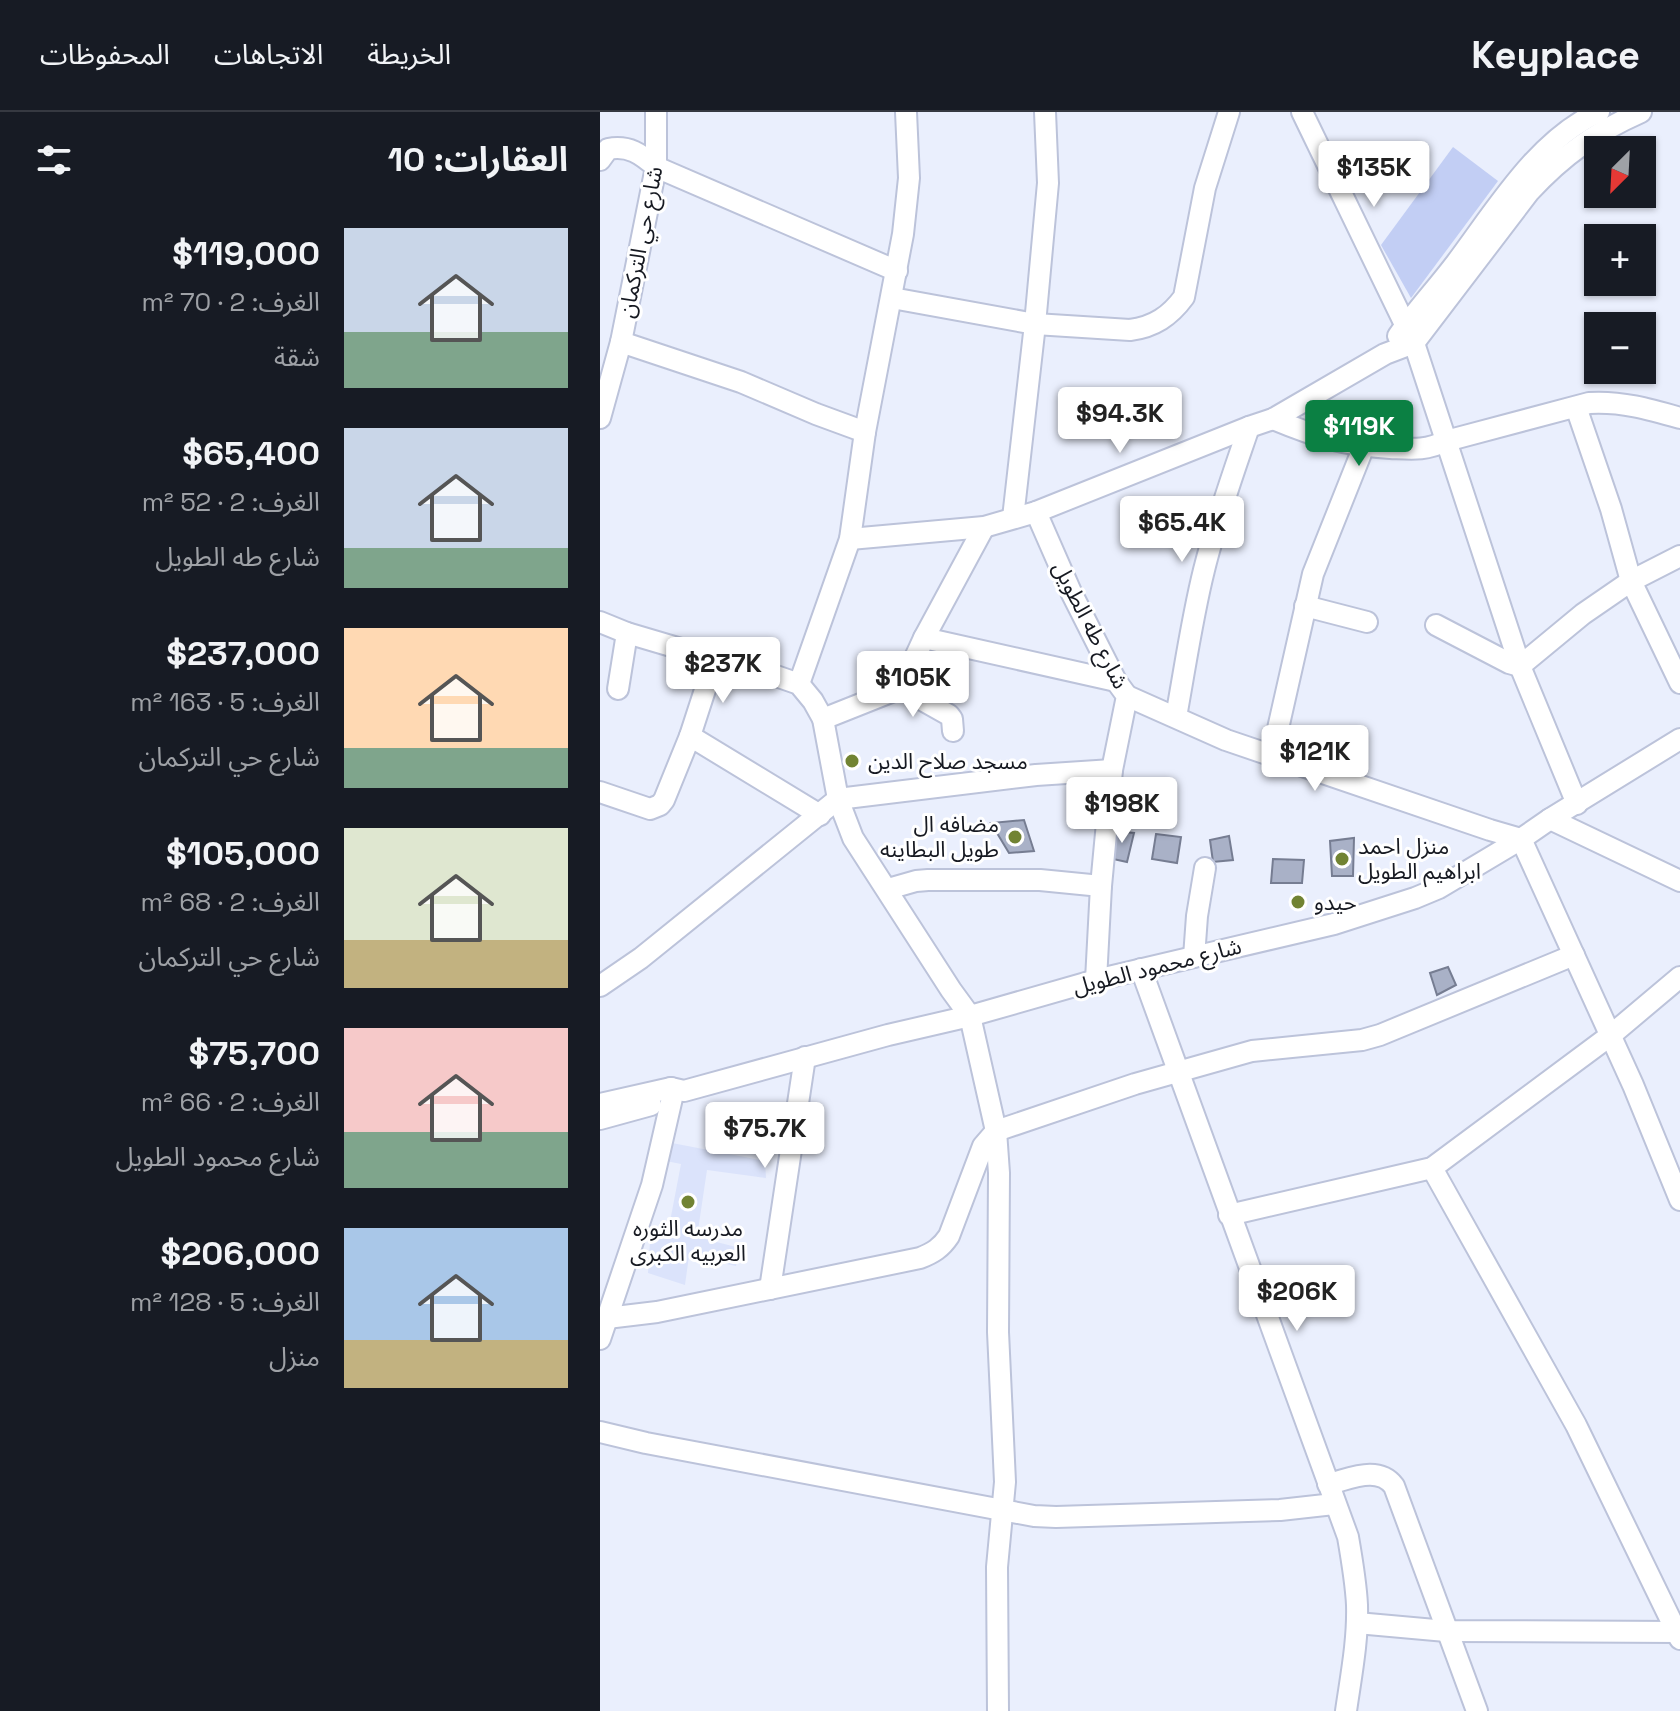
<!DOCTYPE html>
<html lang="ar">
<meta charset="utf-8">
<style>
body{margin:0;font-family:"Space Grotesk","Noto Sans Arabic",sans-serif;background:#242831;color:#f1f3f6;direction:rtl;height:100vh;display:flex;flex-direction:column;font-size:30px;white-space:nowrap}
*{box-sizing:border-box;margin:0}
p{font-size:26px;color:#9ea1a6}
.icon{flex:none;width:44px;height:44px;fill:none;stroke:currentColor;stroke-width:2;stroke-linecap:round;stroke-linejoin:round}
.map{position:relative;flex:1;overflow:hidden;direction:ltr}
.panel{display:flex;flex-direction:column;background:#171b24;width:600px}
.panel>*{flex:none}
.needle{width:52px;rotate:204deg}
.buttons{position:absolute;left:984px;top:24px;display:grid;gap:16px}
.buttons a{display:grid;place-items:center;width:72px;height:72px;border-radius:0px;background:#171b24;box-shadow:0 2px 6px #0004;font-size:40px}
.price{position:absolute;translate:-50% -68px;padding:0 18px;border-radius:8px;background:#fff;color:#222;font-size:26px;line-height:52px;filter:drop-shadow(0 2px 4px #0008)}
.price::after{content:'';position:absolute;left:50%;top:48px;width:24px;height:18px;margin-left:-12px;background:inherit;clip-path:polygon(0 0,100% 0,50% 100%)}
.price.selected{background:#0b8043;color:#fff}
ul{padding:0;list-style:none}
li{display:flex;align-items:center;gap:24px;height:200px;padding:0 32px}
li span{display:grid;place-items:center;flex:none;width:224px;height:160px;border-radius:0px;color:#555}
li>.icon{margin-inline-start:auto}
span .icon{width:96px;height:96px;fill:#fffc;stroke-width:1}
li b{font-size:34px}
h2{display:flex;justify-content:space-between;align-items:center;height:96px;padding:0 32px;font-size:34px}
header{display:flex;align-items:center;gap:48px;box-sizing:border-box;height:112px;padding:0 40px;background:#171b24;border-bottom:2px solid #363941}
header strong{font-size:38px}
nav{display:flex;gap:44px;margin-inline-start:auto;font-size:28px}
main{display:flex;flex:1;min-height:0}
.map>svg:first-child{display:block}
</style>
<header>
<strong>Keyplace</strong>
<nav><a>الخريطة</a><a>الاتجاهات</a><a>المحفوظات</a></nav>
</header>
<main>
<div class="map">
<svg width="1080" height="1599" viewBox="0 0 1080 1599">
<rect width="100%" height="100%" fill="#eaeffd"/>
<!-- built -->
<path fill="#dbe3fb" d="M72,1031L165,1049L166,1066L107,1058L97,1125L140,1136L136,1154L89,1144L85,1173L48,1161L51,1115L68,1120L81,1052L66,1049Z"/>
<!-- green -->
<path fill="#c2cef4" d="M853,35L898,69L811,186L781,133Z"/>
<!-- building -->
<g fill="#a9b1c7" stroke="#767d92" stroke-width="2">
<path d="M424,708L434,739L409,741L391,711Z"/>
<path d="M512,719L534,721L527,750L513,747Z"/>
<path d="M556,722L581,725L577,751L552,747Z"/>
<path d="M629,724L633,748L613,750L610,728Z"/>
<path d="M754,726L753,764H732L730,729Z"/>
<path d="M673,747L704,748L702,771H671Z"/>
<path d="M848,855L856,873L837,883L830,861Z"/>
</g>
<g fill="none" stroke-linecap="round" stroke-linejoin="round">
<defs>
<g id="minor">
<path d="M702,0L814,231L920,554L977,692"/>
<path d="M0,48L8,37C29,33 41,42 56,55L297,159"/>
<path d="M292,186L435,212L530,218C554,215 570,204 584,185L605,76L629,0"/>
<path d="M798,224C816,199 837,176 856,151C896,98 937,28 999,0"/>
<path d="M21,230L141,270L216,302L265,320"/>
<path d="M976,295L1011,397L1031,469L1080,571"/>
<path d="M0,306L21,230L56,55V0"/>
<path d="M673,307C716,325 743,333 790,336C812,337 825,339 846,329L989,291C1021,289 1049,297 1080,306"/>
<path d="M436,400L471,480L516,569L527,584L512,658L501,774L496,868"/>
<path d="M413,406L435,212L448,71L445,0"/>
<path d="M250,427L384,415L436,400L649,315L673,307L785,242L814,231L929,80C963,43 996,20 1041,0"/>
<path d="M705,494L767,510"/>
<path d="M0,510L27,521L115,547L150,555L199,572L213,589L223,607L238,687L253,726L351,878L370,904L396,1019L399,1061L398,1220L405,1370L397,1455L398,1599"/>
<path d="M836,513L909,551L920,554L983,502L1031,469L1080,444"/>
<path d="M324,526L516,569"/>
<path d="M199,572L250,427L265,320L303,122L309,66L306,0"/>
<path d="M301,576L349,603L352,607L353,619"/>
<path d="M18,577L27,521"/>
<path d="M527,584L626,628L890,718L921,727L1033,973L1080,1088"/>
<path d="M576,605C585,556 592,506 604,458C616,409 633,362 649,315"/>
<path d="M223,607L301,576L324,526L384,415"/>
<path d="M90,624L220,703"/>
<path d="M672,643L713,462L764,334"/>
<path d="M0,680L50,697L60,693L64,688L90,624L115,547"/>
<path d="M950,707L1080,769"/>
<path d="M288,777L316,769L328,768H440L501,774"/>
<path d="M594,845L597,804L605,756"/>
<path d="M541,857L748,1425C752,1448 756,1471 757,1493C758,1529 751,1564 746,1599"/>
<path d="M0,874L41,846L238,687L436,663L512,658"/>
<path d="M0,992L71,976L84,979L288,923L370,904L496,868L734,812L815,786L839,776L921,727L950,707L1080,627"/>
<path d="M0,1007L51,993"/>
<path d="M832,1056L976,1313L1080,1527"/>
<path d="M629,1103L832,1056L1011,923L1080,865"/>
<path d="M170,1177L205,945"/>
<path d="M7,1206L57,1200L320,1146C333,1141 341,1136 349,1124L383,1034L396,1019L535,972L652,939L762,928L780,923L974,843"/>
<path d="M0,1227L52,1073L72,986L71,976"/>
<path d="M0,1320L46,1331L434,1404L456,1405L680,1398L734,1392"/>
<path d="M728,1372C750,1367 778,1353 794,1374L877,1599"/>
<path d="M757,1511L846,1519L1080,1520"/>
</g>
</defs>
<!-- minor casing -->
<use href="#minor" stroke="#bcc3da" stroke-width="24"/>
<!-- minor -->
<use href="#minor" stroke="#fff" stroke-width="20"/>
</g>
<!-- markers -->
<g fill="#718333" stroke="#fff" stroke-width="3">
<circle cx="252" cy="649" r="8"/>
<circle cx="415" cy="725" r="8"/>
<circle cx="742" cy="747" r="8"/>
<circle cx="698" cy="790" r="8"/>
<circle cx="88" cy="1090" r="8"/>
</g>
<g text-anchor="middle" stroke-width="6" stroke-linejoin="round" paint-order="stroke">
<!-- street labels -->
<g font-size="22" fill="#161921" stroke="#fff">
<text transform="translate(40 130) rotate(-79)" y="8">شارع حي التركمان</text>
<text transform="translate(491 513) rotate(63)" y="8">شارع طه الطويل</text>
<text transform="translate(557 854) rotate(-14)" y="8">شارع محمود الطويل</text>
</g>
<!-- poi labels -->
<g font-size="22" fill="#161921" stroke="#fff" text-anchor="start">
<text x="268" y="657">مسجد صلاح الدين</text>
<text x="399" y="720" text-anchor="end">مضافه ال<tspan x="399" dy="25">طويل البطاينه</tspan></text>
<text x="758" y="742">منزل احمد<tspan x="758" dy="25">ابراهيم الطويل</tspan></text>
<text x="714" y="798">حيدو</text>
<text x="88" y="1124" text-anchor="middle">مدرسه الثوره<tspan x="88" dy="25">العربيه الكبرى</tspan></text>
</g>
</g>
</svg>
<div class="buttons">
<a><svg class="needle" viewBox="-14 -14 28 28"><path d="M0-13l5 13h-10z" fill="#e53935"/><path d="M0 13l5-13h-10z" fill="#9ea1a6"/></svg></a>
<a>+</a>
<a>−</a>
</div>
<b class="price" style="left:774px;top:97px">$135K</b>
<b class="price" style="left:520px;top:343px">$94.3K</b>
<b class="price selected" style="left:759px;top:356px">$119K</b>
<b class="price" style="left:582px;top:452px">$65.4K</b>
<b class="price" style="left:123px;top:593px">$237K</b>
<b class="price" style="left:313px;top:607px">$105K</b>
<b class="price" style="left:715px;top:681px">$121K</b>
<b class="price" style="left:522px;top:733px">$198K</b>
<b class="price" style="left:165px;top:1058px">$75.7K</b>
<b class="price" style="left:697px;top:1221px">$206K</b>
</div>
<section class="panel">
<h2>العقارات: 10<svg class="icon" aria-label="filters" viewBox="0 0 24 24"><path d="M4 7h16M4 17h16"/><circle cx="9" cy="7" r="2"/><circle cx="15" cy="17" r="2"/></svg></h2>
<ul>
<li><span style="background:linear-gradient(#c9d6e8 65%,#7fa58c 0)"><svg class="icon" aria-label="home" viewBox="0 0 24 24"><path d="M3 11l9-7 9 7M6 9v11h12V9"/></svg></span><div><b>$119,000</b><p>الغرف: 2 · 70 m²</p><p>شقة</p></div></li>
<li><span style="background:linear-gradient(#c9d6e8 75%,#7fa58c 0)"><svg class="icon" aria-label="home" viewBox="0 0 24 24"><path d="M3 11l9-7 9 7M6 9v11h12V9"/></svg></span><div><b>$65,400</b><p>الغرف: 2 · 52 m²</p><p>شارع طه الطويل</p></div></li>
<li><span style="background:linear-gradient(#ffd9b3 75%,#7fa58c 0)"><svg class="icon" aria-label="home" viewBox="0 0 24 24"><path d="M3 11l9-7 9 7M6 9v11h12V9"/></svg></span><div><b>$237,000</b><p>الغرف: 5 · 163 m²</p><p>شارع حي التركمان</p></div></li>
<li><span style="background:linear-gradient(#dfe7d0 70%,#c2b280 0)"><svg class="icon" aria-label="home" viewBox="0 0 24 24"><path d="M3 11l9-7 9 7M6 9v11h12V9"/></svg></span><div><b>$105,000</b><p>الغرف: 2 · 68 m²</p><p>شارع حي التركمان</p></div></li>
<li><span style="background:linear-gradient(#f6c9c9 65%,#7fa58c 0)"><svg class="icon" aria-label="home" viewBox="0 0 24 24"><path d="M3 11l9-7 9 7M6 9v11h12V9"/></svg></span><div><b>$75,700</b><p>الغرف: 2 · 66 m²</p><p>شارع محمود الطويل</p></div></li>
<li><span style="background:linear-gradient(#a9c7e8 70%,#c2b280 0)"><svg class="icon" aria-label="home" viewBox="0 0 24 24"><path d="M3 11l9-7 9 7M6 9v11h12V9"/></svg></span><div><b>$206,000</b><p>الغرف: 5 · 128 m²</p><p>منزل</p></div></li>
</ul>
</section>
</main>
